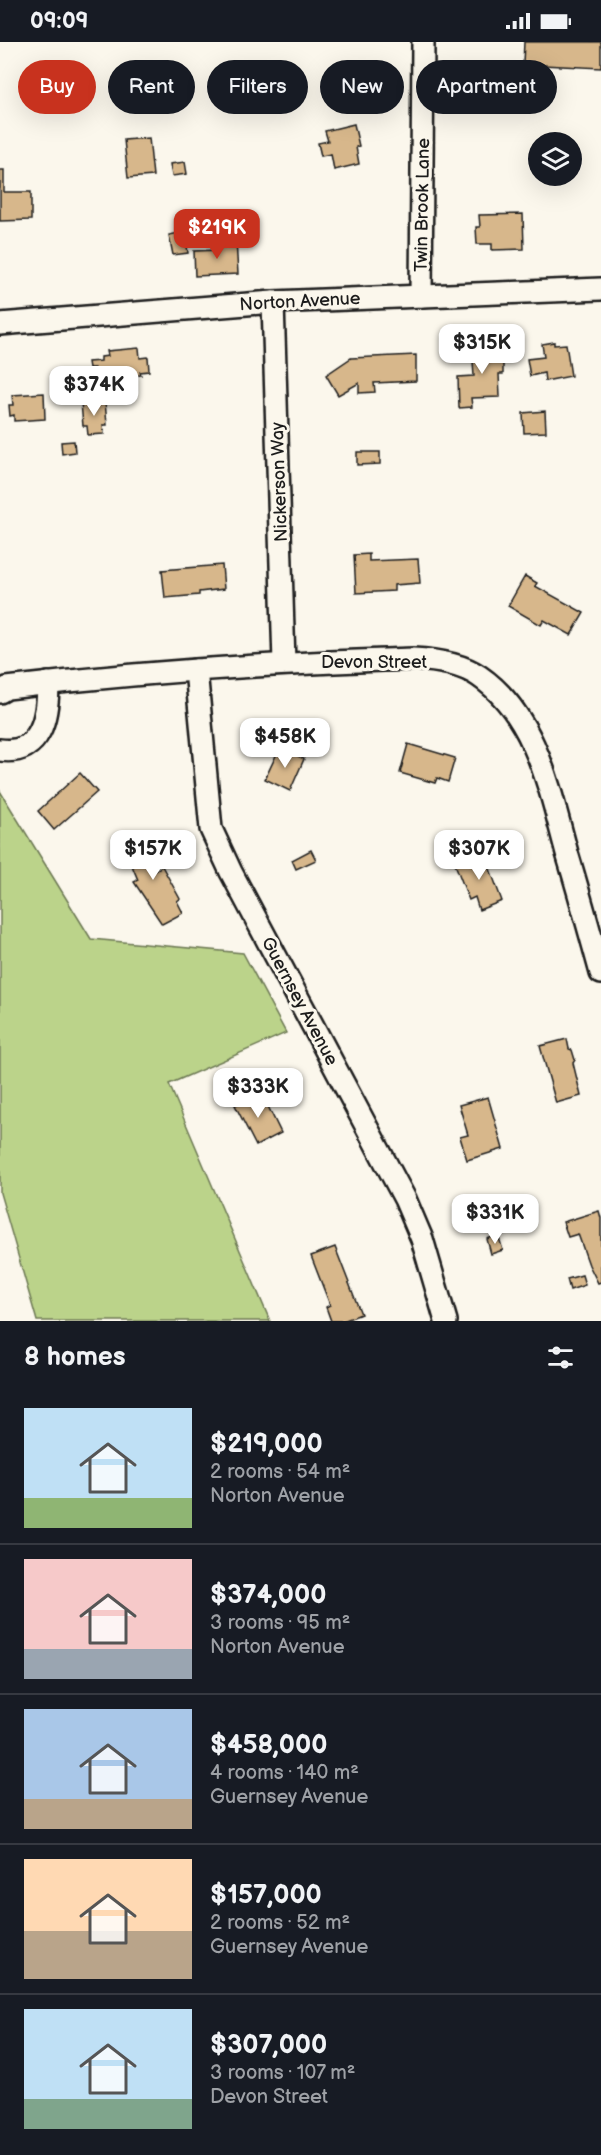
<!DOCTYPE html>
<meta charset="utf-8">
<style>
body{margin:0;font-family:"Balsamiq Sans",sans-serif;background:#20242c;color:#f1f3f6;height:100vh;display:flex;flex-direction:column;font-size:22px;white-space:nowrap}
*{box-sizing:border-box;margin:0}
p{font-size:20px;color:#9ea1a6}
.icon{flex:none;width:33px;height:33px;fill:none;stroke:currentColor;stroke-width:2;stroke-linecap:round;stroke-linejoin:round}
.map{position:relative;height:1279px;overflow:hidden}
.details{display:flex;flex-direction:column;background:#171b24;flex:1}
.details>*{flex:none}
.top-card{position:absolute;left:18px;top:18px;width:566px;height:54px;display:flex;gap:12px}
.tools{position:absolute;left:528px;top:90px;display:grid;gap:12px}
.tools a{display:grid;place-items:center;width:54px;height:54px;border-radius:50%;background:#171b24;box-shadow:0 6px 24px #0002;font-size:30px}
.price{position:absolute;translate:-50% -51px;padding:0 14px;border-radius:12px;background:#fff;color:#222;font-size:20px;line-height:39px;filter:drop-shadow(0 2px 3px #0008)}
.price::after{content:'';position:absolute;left:50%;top:36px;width:18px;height:14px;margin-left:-9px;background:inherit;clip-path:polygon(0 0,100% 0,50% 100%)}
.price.selected{background:#c8321e;color:#fff}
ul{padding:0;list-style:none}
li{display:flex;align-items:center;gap:18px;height:150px;padding:0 24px}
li+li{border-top:2px solid #363941}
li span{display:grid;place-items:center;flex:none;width:168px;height:120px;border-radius:0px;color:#555}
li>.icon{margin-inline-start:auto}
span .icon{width:72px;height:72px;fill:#fffc;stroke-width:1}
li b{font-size:26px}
h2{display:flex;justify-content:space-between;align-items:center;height:72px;padding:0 24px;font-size:26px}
.tag{padding:0 21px;border-radius:27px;background:#171b24;box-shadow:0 6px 24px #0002;font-size:21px;line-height:54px}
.tag.selected{background:#c8321e;color:#fff}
.status{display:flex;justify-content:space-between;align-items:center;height:42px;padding:0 30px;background:#171b24;direction:ltr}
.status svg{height:16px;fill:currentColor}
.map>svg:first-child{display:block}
</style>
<div class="status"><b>09:09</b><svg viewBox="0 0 49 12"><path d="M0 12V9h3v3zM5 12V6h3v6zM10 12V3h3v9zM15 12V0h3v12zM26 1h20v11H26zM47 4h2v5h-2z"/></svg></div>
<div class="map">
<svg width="601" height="1279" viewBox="0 0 601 1279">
<rect width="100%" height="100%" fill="#fbf7ec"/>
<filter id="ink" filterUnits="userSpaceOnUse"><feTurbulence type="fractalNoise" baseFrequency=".0167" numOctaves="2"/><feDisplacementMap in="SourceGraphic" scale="12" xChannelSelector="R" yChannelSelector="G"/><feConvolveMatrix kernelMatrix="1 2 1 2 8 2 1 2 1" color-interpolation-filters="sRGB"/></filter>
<g filter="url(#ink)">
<!-- green -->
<path fill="#bbd38a" stroke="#6c7853" stroke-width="1.5" d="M0,749L91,897L243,911L286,991L169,1042L270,1279H37L0,1151Z"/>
<!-- building -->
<g fill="#d7b78b" stroke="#1c1c1c" stroke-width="1.5">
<path d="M524,0H601V26L523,22Z"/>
<path d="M354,82L359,104L356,105L359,122L334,128L331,112L321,114L318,101L328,99L325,89Z"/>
<path d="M149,96L153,134L128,136L124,98Z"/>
<path d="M185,120L187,132L172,134L170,122Z"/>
<path d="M0,128H4V150H31V178L0,179Z"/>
<path d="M523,172L524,207L492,208V202H477L476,185H480L479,173Z"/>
<path d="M185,190L188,211L173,213L169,193Z"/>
<path d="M236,198L238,232L195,234L194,209L218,208V199Z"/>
<path d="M498,298L499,317H503V332H499L500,355L471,356L472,365L459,366L458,335L474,334L473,319H478L477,299Z"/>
<path d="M554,300V303L566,302L571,334L545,339L544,331L530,334L527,317L544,315L542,302Z"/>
<path d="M139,306L140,316L148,315L149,329L140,330L141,333L104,336V340L95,341L94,326H89L88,320L101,319V315L108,314L107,309Z"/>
<path d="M416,313V339L374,341L375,350L359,351V341L338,353L326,333L351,316Z"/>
<path d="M44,351L45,377L14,379V373L10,374L9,363H13L12,353Z"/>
<path d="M105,359L107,383H103L104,392L88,393L87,384H83L81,360Z"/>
<path d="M545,369L546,390L524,391L523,371Z"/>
<path d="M74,399L75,410L62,412L61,400Z"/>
<path d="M357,410H380V422L357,423Z"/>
<path d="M369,512V519L418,517L420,541L394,543V549L356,551L354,513Z"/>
<path d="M222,523L224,547L199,550V553L165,556L162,528Z"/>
<path d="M525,534L537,541L535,544L584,571L571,593L544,578L541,583L508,564Z"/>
<path d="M408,702L455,716L448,740L437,736L435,741L400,731Z"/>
<path d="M280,705L304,717L290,749L265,737Z"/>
<path d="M80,731L97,750L54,788L38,769Z"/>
<path d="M152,797L155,821L150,822L153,830L162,824L180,857L177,859L183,871L162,882L134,840L138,838L128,814L126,800Z"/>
<path d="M311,808L316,818L296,827L292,818Z"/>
<path d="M484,811L502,859L479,868L475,855L469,858L455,822Z"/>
<path d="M567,997L569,1007L572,1008L575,1018L573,1021L581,1054L556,1061L540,1004Z"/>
<path d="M261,1050L281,1091L256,1104L235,1063Z"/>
<path d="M488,1055L503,1107L467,1118L460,1095L468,1093L459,1063Z"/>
<path d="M599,1169L601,1176V1240L598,1241L589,1223L578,1192L568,1195L563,1180Z"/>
<path d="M498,1193L503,1208L491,1212L487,1197Z"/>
<path d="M335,1205L361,1272L343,1279H331L326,1265L330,1263L311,1214Z"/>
<path d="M582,1233L585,1243L570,1248L567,1237Z"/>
</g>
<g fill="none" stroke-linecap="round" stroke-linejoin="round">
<defs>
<g id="street">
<path d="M421,254L423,0"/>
<path d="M273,260L284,621"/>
<path d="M0,282L273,260L601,247"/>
<path d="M196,628L211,787L231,830L405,1157L422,1197L446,1279"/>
<path d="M0,650L7,646C142,630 277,621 413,617C435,618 460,621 479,634C536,673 550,749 567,811C579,851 590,891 601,931"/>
<path d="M0,708C42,714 48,673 48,641"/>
</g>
</defs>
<!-- street casing -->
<use href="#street" stroke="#1c1c1c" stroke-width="26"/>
<!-- street -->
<use href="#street" stroke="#fbf7ec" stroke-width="21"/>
</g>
</g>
<g text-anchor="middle" stroke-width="6" stroke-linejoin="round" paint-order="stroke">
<!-- street labels -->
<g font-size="18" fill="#1c1c1c" stroke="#fbf7ec">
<text transform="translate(422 163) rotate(-89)" y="6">Twin Brook Lane</text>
<text transform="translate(300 259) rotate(-3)" y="6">Norton Avenue</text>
<text transform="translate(279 440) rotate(-92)" y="6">Nickerson Way</text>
<text x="374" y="626">Devon Street</text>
<text transform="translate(300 959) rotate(62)" y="6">Guernsey Avenue</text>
</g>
</g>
</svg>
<div class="tools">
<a><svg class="icon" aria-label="layers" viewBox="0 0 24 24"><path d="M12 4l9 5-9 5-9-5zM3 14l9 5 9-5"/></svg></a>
</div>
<b class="price selected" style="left:217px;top:218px">$219K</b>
<b class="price" style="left:482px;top:333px">$315K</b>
<b class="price" style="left:94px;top:375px">$374K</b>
<b class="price" style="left:285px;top:727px">$458K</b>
<b class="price" style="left:153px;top:839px">$157K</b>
<b class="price" style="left:479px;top:839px">$307K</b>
<b class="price" style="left:258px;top:1077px">$333K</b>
<b class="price" style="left:495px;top:1203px">$331K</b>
<div class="top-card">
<a class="tag selected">Buy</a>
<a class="tag">Rent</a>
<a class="tag">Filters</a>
<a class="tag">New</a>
<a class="tag">Apartment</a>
</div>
</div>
<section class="details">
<h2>8 homes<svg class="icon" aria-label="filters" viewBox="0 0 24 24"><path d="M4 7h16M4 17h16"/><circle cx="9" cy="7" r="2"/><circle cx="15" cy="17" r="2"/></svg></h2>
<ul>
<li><span style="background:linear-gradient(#bfe0f5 75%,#8fb573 0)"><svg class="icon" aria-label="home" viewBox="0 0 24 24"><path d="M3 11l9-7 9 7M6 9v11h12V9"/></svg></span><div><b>$219,000</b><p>2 rooms · 54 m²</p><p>Norton Avenue</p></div></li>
<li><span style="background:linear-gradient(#f6c9c9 75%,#9aa5b1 0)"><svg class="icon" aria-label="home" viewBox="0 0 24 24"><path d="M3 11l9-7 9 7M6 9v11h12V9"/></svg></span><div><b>$374,000</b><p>3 rooms · 95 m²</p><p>Norton Avenue</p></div></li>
<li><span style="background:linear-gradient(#a9c7e8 75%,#b9a48a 0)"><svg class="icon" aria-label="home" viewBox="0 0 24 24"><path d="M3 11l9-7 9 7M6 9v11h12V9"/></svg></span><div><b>$458,000</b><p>4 rooms · 140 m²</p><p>Guernsey Avenue</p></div></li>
<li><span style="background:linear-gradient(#ffd9b3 60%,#b9a48a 0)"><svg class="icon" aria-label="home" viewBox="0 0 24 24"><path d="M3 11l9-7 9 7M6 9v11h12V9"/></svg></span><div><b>$157,000</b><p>2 rooms · 52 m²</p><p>Guernsey Avenue</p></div></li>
<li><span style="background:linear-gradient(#bfe0f5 75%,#7fa58c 0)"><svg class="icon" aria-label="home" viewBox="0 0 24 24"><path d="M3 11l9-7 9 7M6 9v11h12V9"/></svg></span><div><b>$307,000</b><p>3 rooms · 107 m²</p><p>Devon Street</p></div></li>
</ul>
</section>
